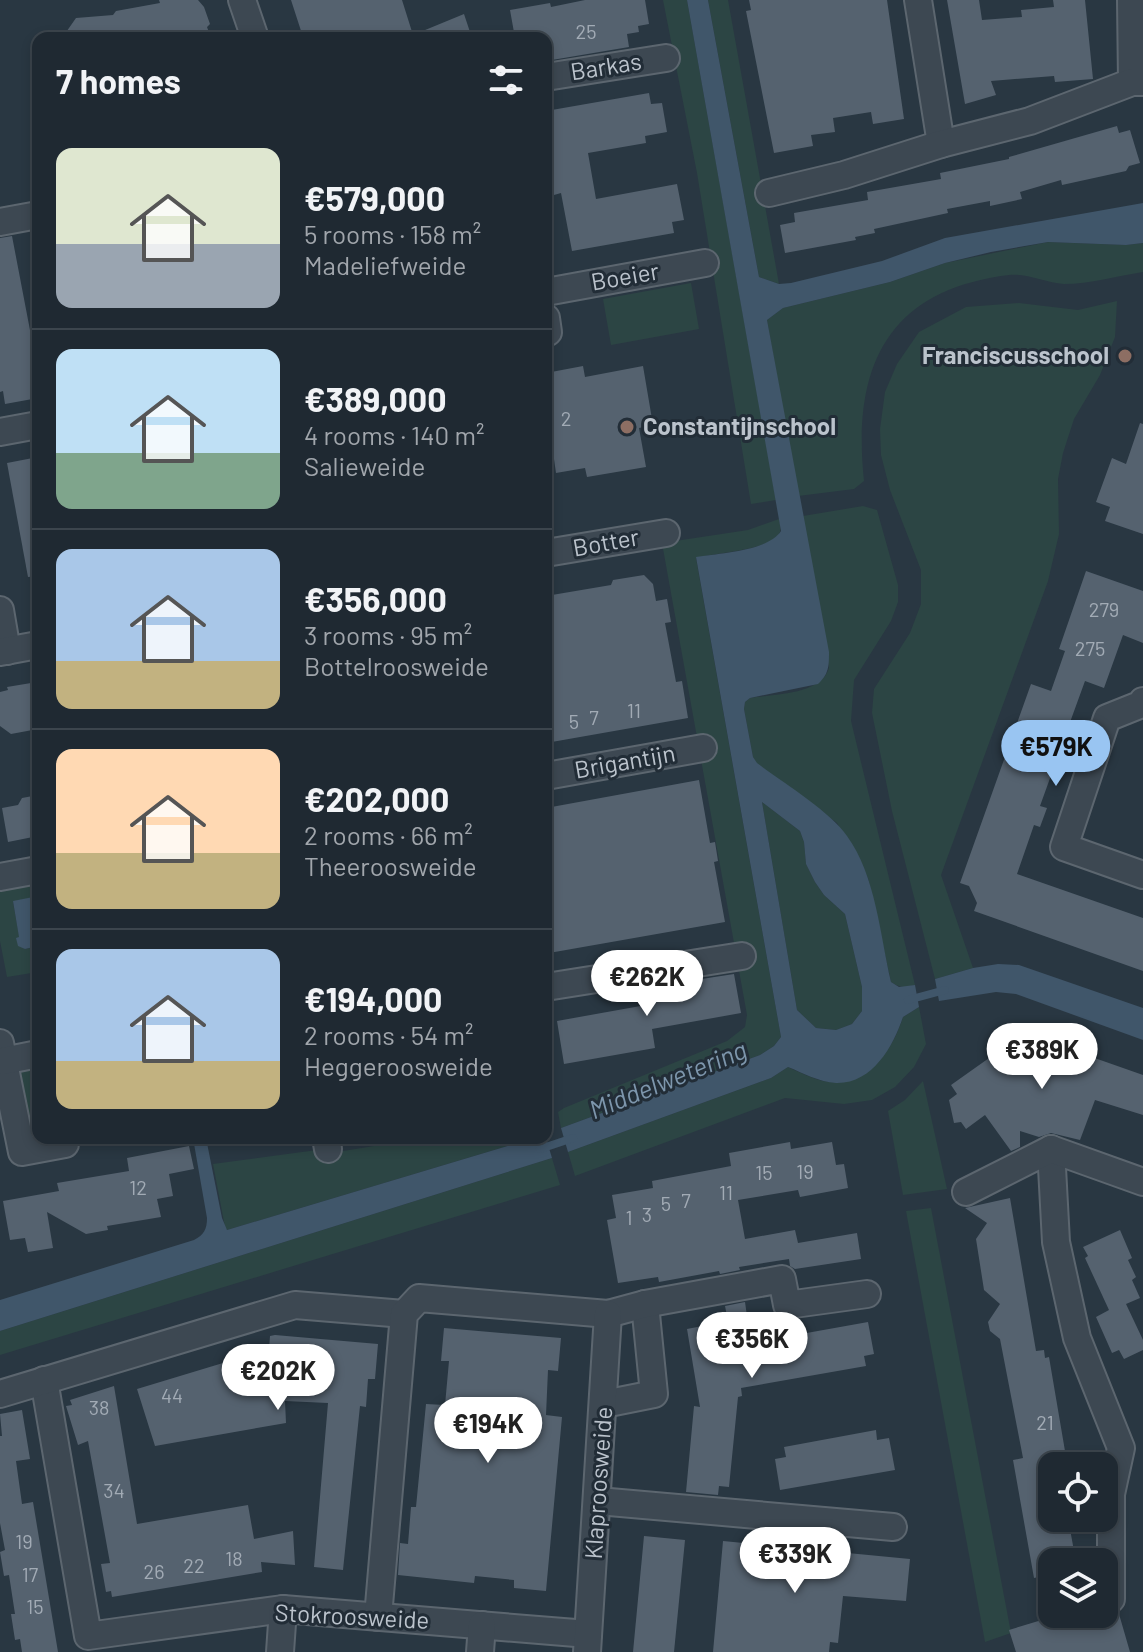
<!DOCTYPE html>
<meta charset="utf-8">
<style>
body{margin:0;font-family:Barlow,sans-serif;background:#2c353e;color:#f1f3f6;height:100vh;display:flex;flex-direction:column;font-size:30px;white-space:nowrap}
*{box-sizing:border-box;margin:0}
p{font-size:26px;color:#a1a6ac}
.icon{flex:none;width:44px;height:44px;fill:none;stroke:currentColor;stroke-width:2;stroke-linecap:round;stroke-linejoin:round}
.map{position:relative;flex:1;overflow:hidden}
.side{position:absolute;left:32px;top:32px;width:520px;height:1112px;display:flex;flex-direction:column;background:#1f2932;border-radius:16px;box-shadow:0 4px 12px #0003,0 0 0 2px #3c454d}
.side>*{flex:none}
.fabs{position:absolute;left:1038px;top:1452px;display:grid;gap:16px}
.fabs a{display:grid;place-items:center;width:80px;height:80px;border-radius:16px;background:#1f2932;box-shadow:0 4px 12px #0003,0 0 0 2px #3c454d;font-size:40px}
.price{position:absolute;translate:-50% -68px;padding:0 18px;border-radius:28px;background:#fff;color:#222;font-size:26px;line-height:52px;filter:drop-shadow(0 2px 4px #0008)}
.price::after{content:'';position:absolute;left:50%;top:48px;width:24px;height:18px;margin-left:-12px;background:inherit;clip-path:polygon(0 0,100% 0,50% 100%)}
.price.active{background:#99c5f2;color:#111}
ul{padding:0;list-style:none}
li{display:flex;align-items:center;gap:24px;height:200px;padding:0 24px}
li+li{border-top:2px solid #3c454d}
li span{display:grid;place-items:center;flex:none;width:224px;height:160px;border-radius:16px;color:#555}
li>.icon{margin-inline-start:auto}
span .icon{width:96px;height:96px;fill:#fffc;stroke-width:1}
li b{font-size:34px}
h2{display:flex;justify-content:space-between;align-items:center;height:96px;padding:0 24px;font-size:34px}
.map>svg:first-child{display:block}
</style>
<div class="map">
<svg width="1143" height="1652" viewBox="0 0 1143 1652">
<rect width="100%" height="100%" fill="#293742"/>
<!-- green -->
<g fill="#2c4544">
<path d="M663,0H687L776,500L751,504L697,173Z"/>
<path d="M708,0H728L779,284L759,277Z"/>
<path d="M1048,242L1126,245L1143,243V272C1117,276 1090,284 1064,284C1046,283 1027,273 1009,275C887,290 852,367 864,481L854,489L798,496L767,320L783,308L890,282L945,263Z"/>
<path d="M691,283L699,329L611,345L603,299Z"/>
<path d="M1117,301L1115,337L1100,375L1074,419L1063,453L1058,479L1059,534L1048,581L941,875L973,968L935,979L892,811L872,713L874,689L910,633L921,604V570L890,490L881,455L880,429L885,392L897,364L919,332L966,307L1019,303L1078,310Z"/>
<path d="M863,506L877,510L898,585V602L891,621L854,680L851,721L915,985C905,988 900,988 891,982L868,878L837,823L756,763L753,757L744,709L745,702L750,698C774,694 821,695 829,668L803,516Z"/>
<path d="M779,519C780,522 781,529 780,532C774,550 713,553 696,558L781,1037L774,1046L760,1055L561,1128L558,1112L564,1108L727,1041L745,1027L747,1015L662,543L748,530Z"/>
<path d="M762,802L800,831L804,842L806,864L815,882L824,895L845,914L862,987V1011L852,1024L836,1030L816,1028L797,1010Z"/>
<path d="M38,880V896L13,902L21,946L25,949L38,946V972L7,977L0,941V887Z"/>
<path d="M919,1007L926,1044L914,1067L895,1087L872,1100L844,1104L785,1098L575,1176L568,1152L771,1078L788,1067C799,1072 811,1078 823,1081C866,1090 892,1052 903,1017Z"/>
<path d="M38,1067V1134H37L27,1127L16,1068Z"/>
<path d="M923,1081L947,1189L903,1195L888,1111L905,1100Z"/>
<path d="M424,1138H534L227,1230L225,1227L213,1164L317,1150L318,1155Z"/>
<path d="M552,1158L560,1185L0,1355V1331Z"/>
<path d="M931,1208L1011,1633L985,1642L906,1211Z"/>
</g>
<!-- water -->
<g fill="#40566a" fill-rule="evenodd">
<path d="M687,0H708L759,277L779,284L791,283L882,261L945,238L1143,203V243L1126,245L1048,242L991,252L945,263L890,282L783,308L767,320L829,652C829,666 829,674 818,684L750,698L745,702L744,709L753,757L757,763C782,782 830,811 847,836C876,876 880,935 891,982L899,987L915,985L919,1007L903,1017C893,1047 872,1084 836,1083C819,1082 803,1073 788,1067L771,1078L568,1152L561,1128L760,1055L774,1046L781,1037L696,557C720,553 768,551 781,531ZM762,802L800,831L804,842L806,864L815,882L824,895L845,914L862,987V1011L852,1024L836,1030L816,1028L797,1010Z"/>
<path d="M38,896V946L25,949L18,946L16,938L19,937L13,901Z"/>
<path d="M998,964L1019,965L1143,1008V1040L1016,994L996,992L939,1001L935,979L973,968Z"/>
<path d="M193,1138H206L222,1218L227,1230L534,1138H546L552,1158L0,1331V1300L194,1240C204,1235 207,1229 207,1218Z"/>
</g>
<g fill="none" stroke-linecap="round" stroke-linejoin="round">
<!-- stream -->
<g stroke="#40566a" stroke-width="8">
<path d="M908,1000L945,990"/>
<path d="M540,1149L573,1138"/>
</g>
</g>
<!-- building -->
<g fill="#55626f">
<path d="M159,0H198L204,7L210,24L207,27L211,38H62L76,18L113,15L116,11L160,3Z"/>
<path d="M291,0H402L413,35L464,14L472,38H325L323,30L303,37Z"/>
<path d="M585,0H645L649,24L638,26L639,32L627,34L629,47L546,61V38H515L510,10L550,3L551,7Z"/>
<path d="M749,0H887L904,119L873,124L871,112L833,118L835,132L811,135L813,146L774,153L746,11L751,10Z"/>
<path d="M947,0H979L982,20L1022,17L1021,10L1054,7L1053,0H1085L1093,79L1055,82L1054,76L991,81L996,95L965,104Z"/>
<path d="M649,93L651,104L662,103L667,132L645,136L646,143L588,153L596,199L677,184L684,220L672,222L674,233L572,251L561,193L554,195L548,160L546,161V111Z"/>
<path d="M1117,126L1119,133L1130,130L1140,163L1129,166L1126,171L1062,185L1061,180L1020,192L1022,199L990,206V201L947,209L948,213L874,229L875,233L855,237L856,240L785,253L780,225L795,222L794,213L868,200L867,192L941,179L940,173L1009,159V157Z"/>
<path d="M12,236L38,372V398L5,404L3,391L0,392V238Z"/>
<path d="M583,366L585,377L643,366L653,425L639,428L646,467L587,477L585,468L556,473L554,459L546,461V373Z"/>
<path d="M1140,423L1143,424V534L1105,521L1110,507L1096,502L1112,458L1126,464Z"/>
<path d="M38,457V576L28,577L7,463Z"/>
<path d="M1086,571L1143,591V643L1123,635L1104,688L1085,681L1069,725L1075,727L1068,746L1062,745L1040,806L1047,808L1040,827L1034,825L1017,874L1143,918V971L974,911L977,903L969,886L960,883L1031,684L1051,691L1065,651L1059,649Z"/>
<path d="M644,575L653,584L656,601L667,599L671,622L665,623L676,682L682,681L688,718L546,743V596L611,585L613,580Z"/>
<path d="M31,683V687L38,686V729L11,734L0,726V692L8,690L7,687Z"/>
<path d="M699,780L710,843L715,842L718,861L714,862L725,922L549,953L546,936V808Z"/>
<path d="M38,795V836L8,842L2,808L18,805L22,798Z"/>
<path d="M734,974L741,1013L652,1029L655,1048L564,1064L557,1021L646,1005L643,988Z"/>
<path d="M1032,1036L1143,1075V1115L1095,1100L1080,1140L1051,1133L1039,1137L1020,1131V1147L1011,1151L985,1115L966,1129L961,1122L954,1123L949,1100L957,1094L951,1085L1006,1046L1010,1053Z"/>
<path d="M790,1142L791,1149L832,1142L836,1165L844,1164L848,1188L800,1197L798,1190L738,1200L745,1239L795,1230L798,1243L857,1233L861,1259L795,1269L790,1266L789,1259L739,1267L740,1270L720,1274L719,1271L659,1282L658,1277L618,1283L607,1220L616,1218L612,1195L653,1188L652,1181L731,1166L729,1153Z"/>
<path d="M189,1146L194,1169L169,1174L173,1196L157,1199L161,1217L107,1226L108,1230L86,1234L47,1212L53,1248L28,1252L25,1238L10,1240L3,1201L59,1191L57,1183L129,1171L127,1158Z"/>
<path d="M1010,1198L1036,1351L1044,1350L1045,1358L1049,1357L1065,1451L1053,1454L1055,1466H1052V1518H1068L1076,1562H1052V1574L1034,1578L1013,1460L1023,1458L1000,1339L990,1331L988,1322L1000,1304L984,1290L976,1239L987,1223L965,1208Z"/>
<path d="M1120,1230L1132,1258L1128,1260L1136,1277L1132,1280L1140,1298L1126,1304L1143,1340V1350L1124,1359L1119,1350L1112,1353L1096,1317L1109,1310L1085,1258L1088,1256L1083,1247Z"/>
<path d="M745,1302L747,1316L751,1315L756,1342L868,1322L874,1354L864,1356L866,1366L741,1388L742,1396L738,1397L729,1487L719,1486L718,1495L686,1492L694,1406L700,1407L687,1329L728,1321L725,1306Z"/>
<path d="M444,1328L561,1338L558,1371L548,1370L546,1415L562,1417L546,1591L514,1588V1580L475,1576L474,1583L398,1575L400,1543L408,1544L411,1507H416L426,1404L445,1405L449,1361H441Z"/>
<path d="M275,1335L378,1344L375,1379H368L366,1407L360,1406L343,1570L314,1567L328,1403L285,1401L286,1423L155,1446L137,1389L269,1349L270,1336Z"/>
<path d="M114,1386L137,1524L248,1505L254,1539L293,1531L295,1565L261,1562L262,1572L112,1597L111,1591L106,1592L101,1564L110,1563L88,1441L78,1445L66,1406L72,1405L70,1400Z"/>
<path d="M22,1410L30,1459L16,1461L22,1504L33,1502L58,1652H22L20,1639L15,1640L11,1614H15L9,1575L4,1576L0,1552L5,1550L0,1523V1436H2L0,1414Z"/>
<path d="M876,1430L877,1440L889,1438L895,1470L780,1490L775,1459L786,1457L784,1447Z"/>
<path d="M644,1536L685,1540L674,1652H633Z"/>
<path d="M723,1541L910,1559L906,1601L843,1596L838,1643L830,1642L829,1652H713Z"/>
<path d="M1044,1614H1119L1130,1652H1016L1009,1630L1045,1619Z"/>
</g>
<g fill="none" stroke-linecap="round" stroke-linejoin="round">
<defs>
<g id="minor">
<path d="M242,0L255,38"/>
<path d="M918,0L941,144"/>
<path d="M1131,0L1132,82"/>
<path d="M546,77L666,58"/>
<path d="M769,193L844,175L941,144L1030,121L1132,82H1143"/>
<path d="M0,222L38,215"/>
<path d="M546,292L705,263"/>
<path d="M546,318L548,332H546"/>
<path d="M0,432L38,425"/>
<path d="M546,553L666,533"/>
<path d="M0,610L7,651"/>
<path d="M0,652L38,645"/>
<path d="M1143,701L1142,704L1107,718L1064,847L1143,875"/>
<path d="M546,776L703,748"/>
<path d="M0,877L38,870"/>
<path d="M546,987L742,956"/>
<path d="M0,1043L22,1152L65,1144L63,1138"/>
<path d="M3,1061L38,1054"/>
<path d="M326,1138L328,1149"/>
<path d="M1051,1149L1056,1242L1077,1338L1121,1448L1111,1494V1599"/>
<path d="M966,1192L1051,1149L1143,1182"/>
<path d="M44,1380L88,1636L283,1609L588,1634"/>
<path d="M0,1394L295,1305L404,1314"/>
<path d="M604,1404L654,1394L645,1304"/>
<path d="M598,1501L893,1527"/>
<path d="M378,1617L404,1314L419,1298L608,1314L645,1304L782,1279L787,1305L867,1294"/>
<path d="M280,1652L283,1609"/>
<path d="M480,1652L482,1625"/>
<path d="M587,1652L608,1314"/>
</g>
</defs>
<!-- minor casing -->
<use href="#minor" stroke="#5c666f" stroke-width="30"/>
<!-- minor -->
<use href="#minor" stroke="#3d4852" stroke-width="26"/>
</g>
<!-- markers -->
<g fill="#8d6e63" stroke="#222d37" stroke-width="3">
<circle cx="1125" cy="356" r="8"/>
<circle cx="627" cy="427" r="8"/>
</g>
<g text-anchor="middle" stroke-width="6" stroke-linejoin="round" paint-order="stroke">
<!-- number labels -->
<g font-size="20" fill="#a2abb5">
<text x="586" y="39">25</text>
<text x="566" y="426">2</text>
<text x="1104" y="617">279</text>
<text x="1090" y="656">275</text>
<text x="634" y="718">11</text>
<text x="594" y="725">7</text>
<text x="574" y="729">5</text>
<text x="805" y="1179">19</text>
<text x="764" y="1180">15</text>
<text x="138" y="1195">12</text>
<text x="726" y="1200">11</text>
<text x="686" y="1208">7</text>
<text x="666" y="1211">5</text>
<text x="647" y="1222">3</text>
<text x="629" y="1225">1</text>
<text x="172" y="1403">44</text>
<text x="99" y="1415">38</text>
<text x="1045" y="1430">21</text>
<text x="114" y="1498">34</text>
<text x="24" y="1549">19</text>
<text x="234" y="1566">18</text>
<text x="194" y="1573">22</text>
<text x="154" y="1579">26</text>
<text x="30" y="1582">17</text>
<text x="35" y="1614">15</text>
</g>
<!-- street labels -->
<g font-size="24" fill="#bbc3cc" stroke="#222d37">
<text transform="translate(606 67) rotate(-9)" y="8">Barkas</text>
<text transform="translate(625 277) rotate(-10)" y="8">Boeier</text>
<text transform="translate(606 543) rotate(-10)" y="8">Botter</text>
<text transform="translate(625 762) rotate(-10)" y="8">Brigantijn</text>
<text transform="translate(599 1483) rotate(-86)" y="8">Klaproosweide</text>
<text transform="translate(352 1617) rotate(3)" y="8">Stokroosweide</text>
</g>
<!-- poi labels -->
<g font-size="24" font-weight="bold" fill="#bbc3cc" stroke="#222d37" text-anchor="end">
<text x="1109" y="364">Franciscusschool</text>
<text x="643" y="435" text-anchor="start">Constantijnschool</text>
</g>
<!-- water labels -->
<g font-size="26" font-style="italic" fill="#7d96ac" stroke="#222d37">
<text transform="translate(668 1080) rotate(-22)" y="9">Middelwetering</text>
</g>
</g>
</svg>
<div class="fabs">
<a><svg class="icon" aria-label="locate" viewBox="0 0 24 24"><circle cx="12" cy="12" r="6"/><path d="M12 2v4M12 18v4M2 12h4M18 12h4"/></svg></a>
<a><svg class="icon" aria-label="layers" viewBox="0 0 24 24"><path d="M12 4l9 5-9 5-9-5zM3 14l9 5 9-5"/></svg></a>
</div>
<b class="price active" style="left:1056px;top:788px">€579K</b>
<b class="price" style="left:647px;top:1018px">€262K</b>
<b class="price" style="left:1042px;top:1091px">€389K</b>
<b class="price" style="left:752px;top:1380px">€356K</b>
<b class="price" style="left:278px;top:1412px">€202K</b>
<b class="price" style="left:488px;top:1465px">€194K</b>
<b class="price" style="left:795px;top:1595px">€339K</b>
<section class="side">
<h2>7 homes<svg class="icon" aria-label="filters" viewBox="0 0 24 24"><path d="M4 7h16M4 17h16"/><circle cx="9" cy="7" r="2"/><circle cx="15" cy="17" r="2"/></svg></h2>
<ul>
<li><span style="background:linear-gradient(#dfe7d0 60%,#9aa5b1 0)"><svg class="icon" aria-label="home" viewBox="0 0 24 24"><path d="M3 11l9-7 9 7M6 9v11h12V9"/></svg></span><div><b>€579,000</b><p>5 rooms · 158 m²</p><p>Madeliefweide</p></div></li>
<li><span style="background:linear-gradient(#bfe0f5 65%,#7fa58c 0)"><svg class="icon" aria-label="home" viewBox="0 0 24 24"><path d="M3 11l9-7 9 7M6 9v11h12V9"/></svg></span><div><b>€389,000</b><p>4 rooms · 140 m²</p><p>Salieweide</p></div></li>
<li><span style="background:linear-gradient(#a9c7e8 70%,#c2b280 0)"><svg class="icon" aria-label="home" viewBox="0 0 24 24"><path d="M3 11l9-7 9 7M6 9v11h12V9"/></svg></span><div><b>€356,000</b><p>3 rooms · 95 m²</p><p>Bottelroosweide</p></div></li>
<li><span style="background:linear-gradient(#ffd9b3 65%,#c2b280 0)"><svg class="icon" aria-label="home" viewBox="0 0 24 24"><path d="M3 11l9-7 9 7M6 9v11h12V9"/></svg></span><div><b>€202,000</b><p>2 rooms · 66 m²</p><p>Theeroosweide</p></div></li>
<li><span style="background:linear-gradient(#a9c7e8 70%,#c2b280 0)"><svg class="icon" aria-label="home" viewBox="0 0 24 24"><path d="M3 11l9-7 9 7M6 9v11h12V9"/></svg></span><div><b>€194,000</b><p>2 rooms · 54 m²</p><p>Heggeroosweide</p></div></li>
</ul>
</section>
</div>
